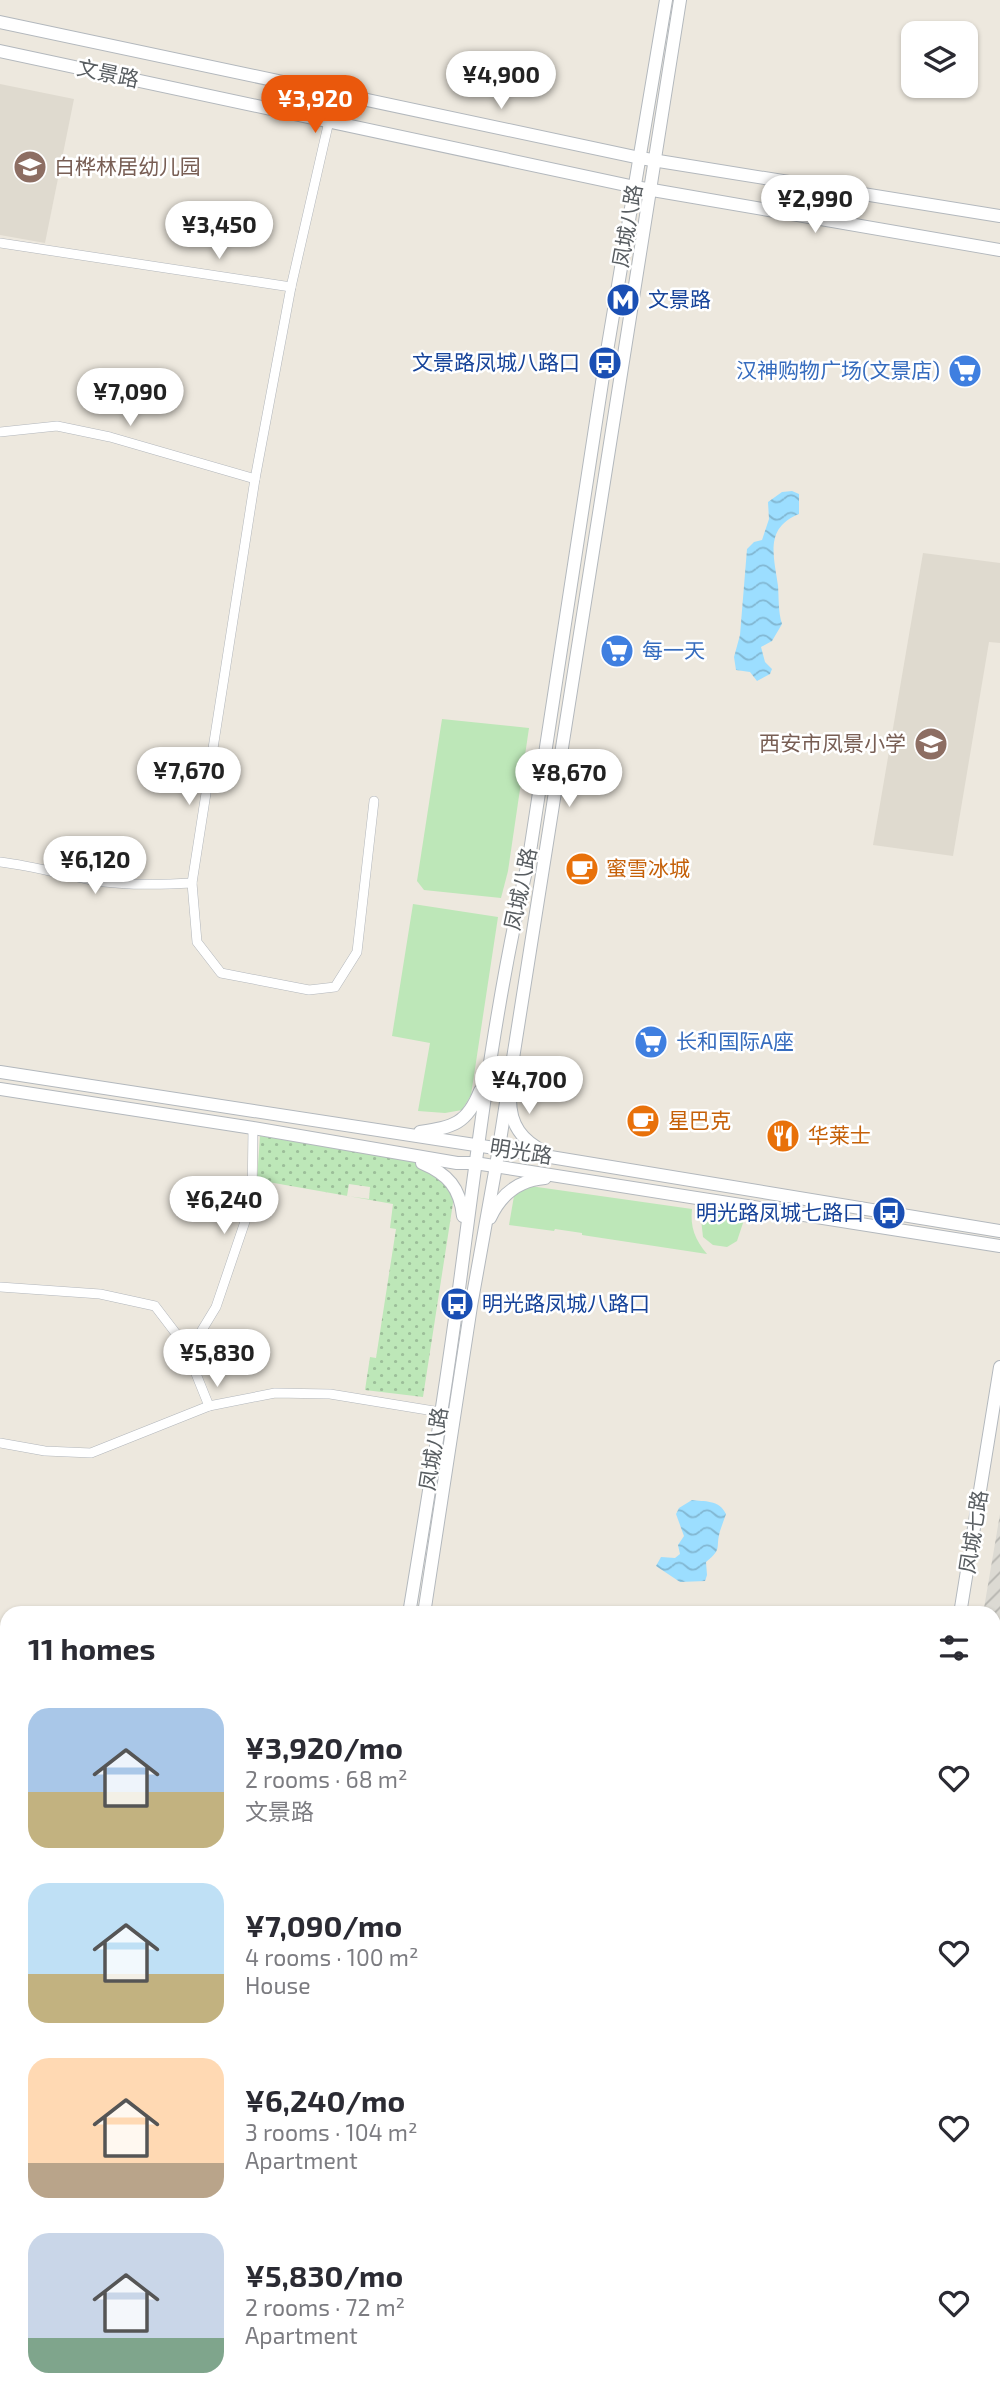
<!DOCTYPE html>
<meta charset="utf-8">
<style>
body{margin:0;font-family:"Exo 2","Noto Sans SC",sans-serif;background:#f2f2f3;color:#2b2b33;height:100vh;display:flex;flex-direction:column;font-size:26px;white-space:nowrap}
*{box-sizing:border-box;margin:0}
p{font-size:23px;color:#7c7c81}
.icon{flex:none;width:38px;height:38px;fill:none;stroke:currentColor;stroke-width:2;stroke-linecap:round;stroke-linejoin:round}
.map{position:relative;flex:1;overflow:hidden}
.sheet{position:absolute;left:0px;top:1606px;width:1001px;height:800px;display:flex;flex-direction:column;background:#fff;border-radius:21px 21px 0 0;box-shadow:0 2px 5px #0004}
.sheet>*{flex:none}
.buttons{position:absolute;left:901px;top:21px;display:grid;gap:14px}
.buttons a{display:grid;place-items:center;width:77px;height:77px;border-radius:14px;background:#fff;box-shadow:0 2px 5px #0004;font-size:35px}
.price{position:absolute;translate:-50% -60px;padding:0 16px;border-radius:24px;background:#fff;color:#222;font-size:23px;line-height:46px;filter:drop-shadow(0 2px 4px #0008)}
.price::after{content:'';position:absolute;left:50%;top:42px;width:21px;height:16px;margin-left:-10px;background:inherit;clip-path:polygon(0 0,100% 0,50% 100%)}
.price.on{background:#ea580c;color:#fff}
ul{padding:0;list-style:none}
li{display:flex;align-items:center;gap:21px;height:175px;padding:0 28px}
li span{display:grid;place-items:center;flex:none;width:196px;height:140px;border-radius:21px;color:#555}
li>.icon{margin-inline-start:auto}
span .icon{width:84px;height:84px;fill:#fffc;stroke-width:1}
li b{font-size:30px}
h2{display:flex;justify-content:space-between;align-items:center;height:84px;padding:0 28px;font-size:30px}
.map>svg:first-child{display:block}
</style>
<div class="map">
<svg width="1000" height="2405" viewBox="0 0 1000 2405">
<defs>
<pattern id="industrial-furrows" width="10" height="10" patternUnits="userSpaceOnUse" patternTransform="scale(1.75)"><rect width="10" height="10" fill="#dcdad3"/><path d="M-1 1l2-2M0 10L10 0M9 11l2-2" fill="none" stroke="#b5b4af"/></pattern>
<pattern id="garden-dots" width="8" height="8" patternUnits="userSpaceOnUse" patternTransform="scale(1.75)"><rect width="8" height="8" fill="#bde7b8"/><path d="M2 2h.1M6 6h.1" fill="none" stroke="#9cbe99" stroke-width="1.8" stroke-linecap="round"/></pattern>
<pattern id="water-waves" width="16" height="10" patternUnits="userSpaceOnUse" patternTransform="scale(1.75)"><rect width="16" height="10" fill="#9cdeff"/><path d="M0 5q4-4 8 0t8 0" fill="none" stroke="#82b7d2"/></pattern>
</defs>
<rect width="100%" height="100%" fill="#ede8de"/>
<!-- industrial -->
<path fill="url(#industrial-furrows)" d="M1000,1514V1625L994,1624V1614H983Z"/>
<!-- education -->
<g fill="#dfdacf">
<path d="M0,84L74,99L45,243L0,235Z"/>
<path d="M923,553L1000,563V643L989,642L953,856L873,845Z"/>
</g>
<!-- medical -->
<path fill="#fdd7d7" d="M994,2005L1000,2006V2104H994Z"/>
<!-- green -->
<g fill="#bde7b8">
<path d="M442,719L529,728L508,871L501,898L424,890L417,881Z"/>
<path d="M413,904L498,917L471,1095L462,1110L445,1113L418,1111L430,1043L392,1036Z"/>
<path d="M530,1186L692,1209C690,1227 695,1240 707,1254L582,1235V1233L555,1229L554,1231L509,1225L514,1196Z"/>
<path d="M700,1210L745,1217L737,1241L727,1247L713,1245L703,1237Z"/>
<path d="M994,1621L1000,1622V1939L994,1930Z"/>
</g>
<!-- garden -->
<path fill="url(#garden-dots)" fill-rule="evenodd" d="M260,1136L427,1162L454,1181L453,1203L423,1397L365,1390L370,1357L376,1358L396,1229L390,1228L393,1204L257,1180ZM349,1184L370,1187L369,1199L347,1196Z"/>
<!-- water -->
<g fill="url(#water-waves)">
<path d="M792,491L799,494V514C764,528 774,556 778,586C779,599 778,611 782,624L772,641L761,647L765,662L772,669L770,674L757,681L750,672L736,670L734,657L740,635L747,549L754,542L762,540L769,519L768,502L782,492Z"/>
<path d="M692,1500C704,1502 719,1499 726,1514C724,1520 722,1525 720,1531C715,1549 723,1548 706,1562L707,1575L705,1581L680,1582L656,1566L661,1557L675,1558L680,1554L678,1545L684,1536L676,1514L679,1508Z"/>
</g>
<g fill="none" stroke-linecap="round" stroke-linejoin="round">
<!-- canal -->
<g stroke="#9cdeff" stroke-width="10">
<path d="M0,2376L7,2377"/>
<path d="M121,2399L147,2405"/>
</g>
<defs>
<g id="street">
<path d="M0,243L291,287L329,121"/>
<path d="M291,287L255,479L192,883L197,942L221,973L309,990L335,987L357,952L374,801"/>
<path d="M0,432L57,426L110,437L255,479"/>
<path d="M0,862C32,866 61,874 92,880C125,886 159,885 192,883"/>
<path d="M0,1287L100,1294L155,1306L184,1344L209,1406"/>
<path d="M184,1344L199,1335L216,1307L252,1201L253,1128"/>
<path d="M0,1443L45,1451L91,1453L209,1406L275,1393L330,1394L440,1412"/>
<path d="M0,1679H7"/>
<path d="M0,2391L7,2392"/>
<path d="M48,2399L74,2405"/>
<path d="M336,2405L337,2399"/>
</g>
<g id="secondary">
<path d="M0,22L640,158L1000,216"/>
<path d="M0,51L635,187L1000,250"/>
<path d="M0,1072L514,1151L1000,1231"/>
<path d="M0,1089L253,1128L457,1163H475L1000,1246"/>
<path d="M510,1099C510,1125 522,1141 545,1152"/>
<path d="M420,1132C453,1127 467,1124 480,1091"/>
<path d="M422,1163C448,1174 460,1188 463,1216"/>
<path d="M490,1218C501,1194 519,1180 545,1178"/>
<path d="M409,1614C426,1511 443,1407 457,1304C477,1154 494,1005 529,858L605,363L666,0"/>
<path d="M424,1614L471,1306L496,1166L680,0"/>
<path d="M960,1614L1000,1367"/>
<path d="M0,1902H7"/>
<path d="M994,1988L1000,1989"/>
<path d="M0,2337H7"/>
<path d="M474,2399L515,2405"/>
<path d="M690,2399L736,2405"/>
<path d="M825,2405L826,2399"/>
<path d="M848,2405L849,2399"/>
</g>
<g id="highway">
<path d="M0,2296L7,2297"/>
<path d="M0,2310L7,2311"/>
<path d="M0,2326L7,2327"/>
<path d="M0,2348L7,2349"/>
<path d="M539,2399L583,2405"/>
<path d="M640,2399L686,2405"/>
</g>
</defs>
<!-- street casing -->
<use href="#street" stroke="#b2b6bb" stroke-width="10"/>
<!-- secondary casing -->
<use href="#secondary" stroke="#b3b8bd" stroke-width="14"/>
<!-- highway casing -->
<use href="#highway" stroke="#eb8900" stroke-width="19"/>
<!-- street -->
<use href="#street" stroke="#fff" stroke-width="9"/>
<!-- secondary -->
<use href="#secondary" stroke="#fff" stroke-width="12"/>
<!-- highway -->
<use href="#highway" stroke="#ffd383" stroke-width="18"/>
</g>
<!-- icons -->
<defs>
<symbol id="school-disc" viewBox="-11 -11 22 22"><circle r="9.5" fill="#8d6e63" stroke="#fff"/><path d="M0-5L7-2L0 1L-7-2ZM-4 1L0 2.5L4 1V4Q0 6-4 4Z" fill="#fff"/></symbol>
<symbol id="metro-disc" viewBox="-11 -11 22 22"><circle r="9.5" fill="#1a4fb4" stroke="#fff"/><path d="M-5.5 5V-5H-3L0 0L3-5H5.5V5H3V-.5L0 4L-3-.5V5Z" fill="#fff"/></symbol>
<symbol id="bus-disc" viewBox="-11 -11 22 22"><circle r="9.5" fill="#1a4fb4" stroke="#fff"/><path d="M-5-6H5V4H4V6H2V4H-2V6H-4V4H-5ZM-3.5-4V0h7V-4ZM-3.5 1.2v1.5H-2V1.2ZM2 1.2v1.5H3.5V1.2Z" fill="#fff"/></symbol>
<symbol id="supermarket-disc" viewBox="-11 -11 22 22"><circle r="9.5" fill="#3f7fe0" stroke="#fff"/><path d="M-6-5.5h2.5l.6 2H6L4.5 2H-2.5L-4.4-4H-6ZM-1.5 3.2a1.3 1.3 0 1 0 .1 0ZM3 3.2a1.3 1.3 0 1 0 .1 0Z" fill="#fff"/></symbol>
<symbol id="cafe-disc" viewBox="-11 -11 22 22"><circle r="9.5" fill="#e8710a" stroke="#fff"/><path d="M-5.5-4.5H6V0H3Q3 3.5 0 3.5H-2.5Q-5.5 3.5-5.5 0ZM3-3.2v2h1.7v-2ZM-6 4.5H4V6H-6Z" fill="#fff"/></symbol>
<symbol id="restaurant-disc" viewBox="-11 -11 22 22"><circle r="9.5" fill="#e8710a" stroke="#fff"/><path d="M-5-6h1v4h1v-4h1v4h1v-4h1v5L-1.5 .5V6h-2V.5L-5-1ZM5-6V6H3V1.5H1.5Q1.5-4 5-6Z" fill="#fff"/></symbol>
</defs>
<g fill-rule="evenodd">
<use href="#school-disc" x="11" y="148" width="38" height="38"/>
<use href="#metro-disc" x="604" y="281" width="38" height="38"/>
<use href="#bus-disc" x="586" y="344" width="38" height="38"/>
<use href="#supermarket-disc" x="946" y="352" width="38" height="38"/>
<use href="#supermarket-disc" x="598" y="632" width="38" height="38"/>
<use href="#school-disc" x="912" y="725" width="38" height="38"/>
<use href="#cafe-disc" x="563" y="850" width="38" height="38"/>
<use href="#supermarket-disc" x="632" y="1023" width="38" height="38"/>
<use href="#cafe-disc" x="624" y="1102" width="38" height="38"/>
<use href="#restaurant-disc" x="764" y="1117" width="38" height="38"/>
<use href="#bus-disc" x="870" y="1194" width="38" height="38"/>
<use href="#bus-disc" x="438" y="1285" width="38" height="38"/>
</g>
<g text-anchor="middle" stroke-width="5" stroke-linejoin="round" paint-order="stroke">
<!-- street labels -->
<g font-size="21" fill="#585d61" stroke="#fff">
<text transform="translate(108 74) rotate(12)" y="7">文景路</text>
<text transform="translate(628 226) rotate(-80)" y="7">凤城八路</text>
<text transform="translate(521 889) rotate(-78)" y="7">凤城八路</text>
<text transform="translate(521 1152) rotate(9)" y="7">明光路</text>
<text transform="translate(434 1449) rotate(-81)" y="7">凤城八路</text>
<text transform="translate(974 1532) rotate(-81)" y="7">凤城七路</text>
</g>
<!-- education labels -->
<g font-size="21" fill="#785e54" stroke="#fff" text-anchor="start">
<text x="54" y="174">白桦林居幼儿园</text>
<text x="906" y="751" text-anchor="end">西安市凤景小学</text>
</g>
<!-- transit labels -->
<g font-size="21" fill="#164399" stroke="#fff" text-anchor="start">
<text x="648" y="307">文景路</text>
<text x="580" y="370" text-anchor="end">文景路凤城八路口</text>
<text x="864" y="1220" text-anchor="end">明光路凤城七路口</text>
<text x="482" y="1311">明光路凤城八路口</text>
</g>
<!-- shop labels -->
<g font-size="21" fill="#366cbe" stroke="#fff" text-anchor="start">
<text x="940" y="378" text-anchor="end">汉神购物广场(文景店)</text>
<text x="642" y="658">每一天</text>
<text x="676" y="1049">长和国际A座</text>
</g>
<!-- food labels -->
<g font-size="21" fill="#c56008" stroke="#fff" text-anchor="start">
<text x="606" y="876">蜜雪冰城</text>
<text x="668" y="1128">星巴克</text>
<text x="808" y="1143">华莱士</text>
</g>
</g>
</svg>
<div class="buttons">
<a><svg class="icon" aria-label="layers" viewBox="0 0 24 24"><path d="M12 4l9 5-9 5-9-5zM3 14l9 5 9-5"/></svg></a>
</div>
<b class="price" style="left:501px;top:111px">¥4,900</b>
<b class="price on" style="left:315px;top:135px">¥3,920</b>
<b class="price" style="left:815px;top:235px">¥2,990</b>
<b class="price" style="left:219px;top:261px">¥3,450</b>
<b class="price" style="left:130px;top:428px">¥7,090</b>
<b class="price" style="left:189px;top:807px">¥7,670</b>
<b class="price" style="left:569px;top:809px">¥8,670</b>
<b class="price" style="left:95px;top:896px">¥6,120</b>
<b class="price" style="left:529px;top:1116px">¥4,700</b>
<b class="price" style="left:224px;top:1236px">¥6,240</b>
<b class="price" style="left:217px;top:1389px">¥5,830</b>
<section class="sheet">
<h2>11 homes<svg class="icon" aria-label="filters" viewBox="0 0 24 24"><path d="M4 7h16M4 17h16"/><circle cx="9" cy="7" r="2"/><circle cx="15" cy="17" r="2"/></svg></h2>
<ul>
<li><span style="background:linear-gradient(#a9c7e8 60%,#c2b280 0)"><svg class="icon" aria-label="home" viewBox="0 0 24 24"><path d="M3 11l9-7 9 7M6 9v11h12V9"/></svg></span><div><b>¥3,920/mo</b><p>2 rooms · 68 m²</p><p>文景路</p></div><svg class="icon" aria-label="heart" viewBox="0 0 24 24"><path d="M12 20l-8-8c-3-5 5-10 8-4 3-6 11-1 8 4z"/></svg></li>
<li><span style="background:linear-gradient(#bfe0f5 65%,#c2b280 0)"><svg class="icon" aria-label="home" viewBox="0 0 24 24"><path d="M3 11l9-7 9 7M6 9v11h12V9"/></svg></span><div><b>¥7,090/mo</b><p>4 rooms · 100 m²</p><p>House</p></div><svg class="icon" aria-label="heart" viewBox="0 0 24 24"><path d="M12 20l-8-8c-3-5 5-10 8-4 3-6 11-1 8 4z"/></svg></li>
<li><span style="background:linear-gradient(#ffd9b3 75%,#b9a48a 0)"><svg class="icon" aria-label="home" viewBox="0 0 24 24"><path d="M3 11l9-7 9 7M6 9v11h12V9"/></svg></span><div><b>¥6,240/mo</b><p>3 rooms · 104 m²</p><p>Apartment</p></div><svg class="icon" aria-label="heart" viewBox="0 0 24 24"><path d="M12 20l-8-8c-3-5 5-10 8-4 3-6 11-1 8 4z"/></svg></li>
<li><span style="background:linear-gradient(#c9d6e8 75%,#7fa58c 0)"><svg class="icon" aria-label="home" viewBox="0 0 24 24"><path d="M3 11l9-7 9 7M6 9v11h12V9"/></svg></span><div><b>¥5,830/mo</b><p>2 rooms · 72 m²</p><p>Apartment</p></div><svg class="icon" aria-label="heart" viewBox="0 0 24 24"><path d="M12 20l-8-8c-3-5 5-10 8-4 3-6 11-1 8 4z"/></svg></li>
</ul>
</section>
</div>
